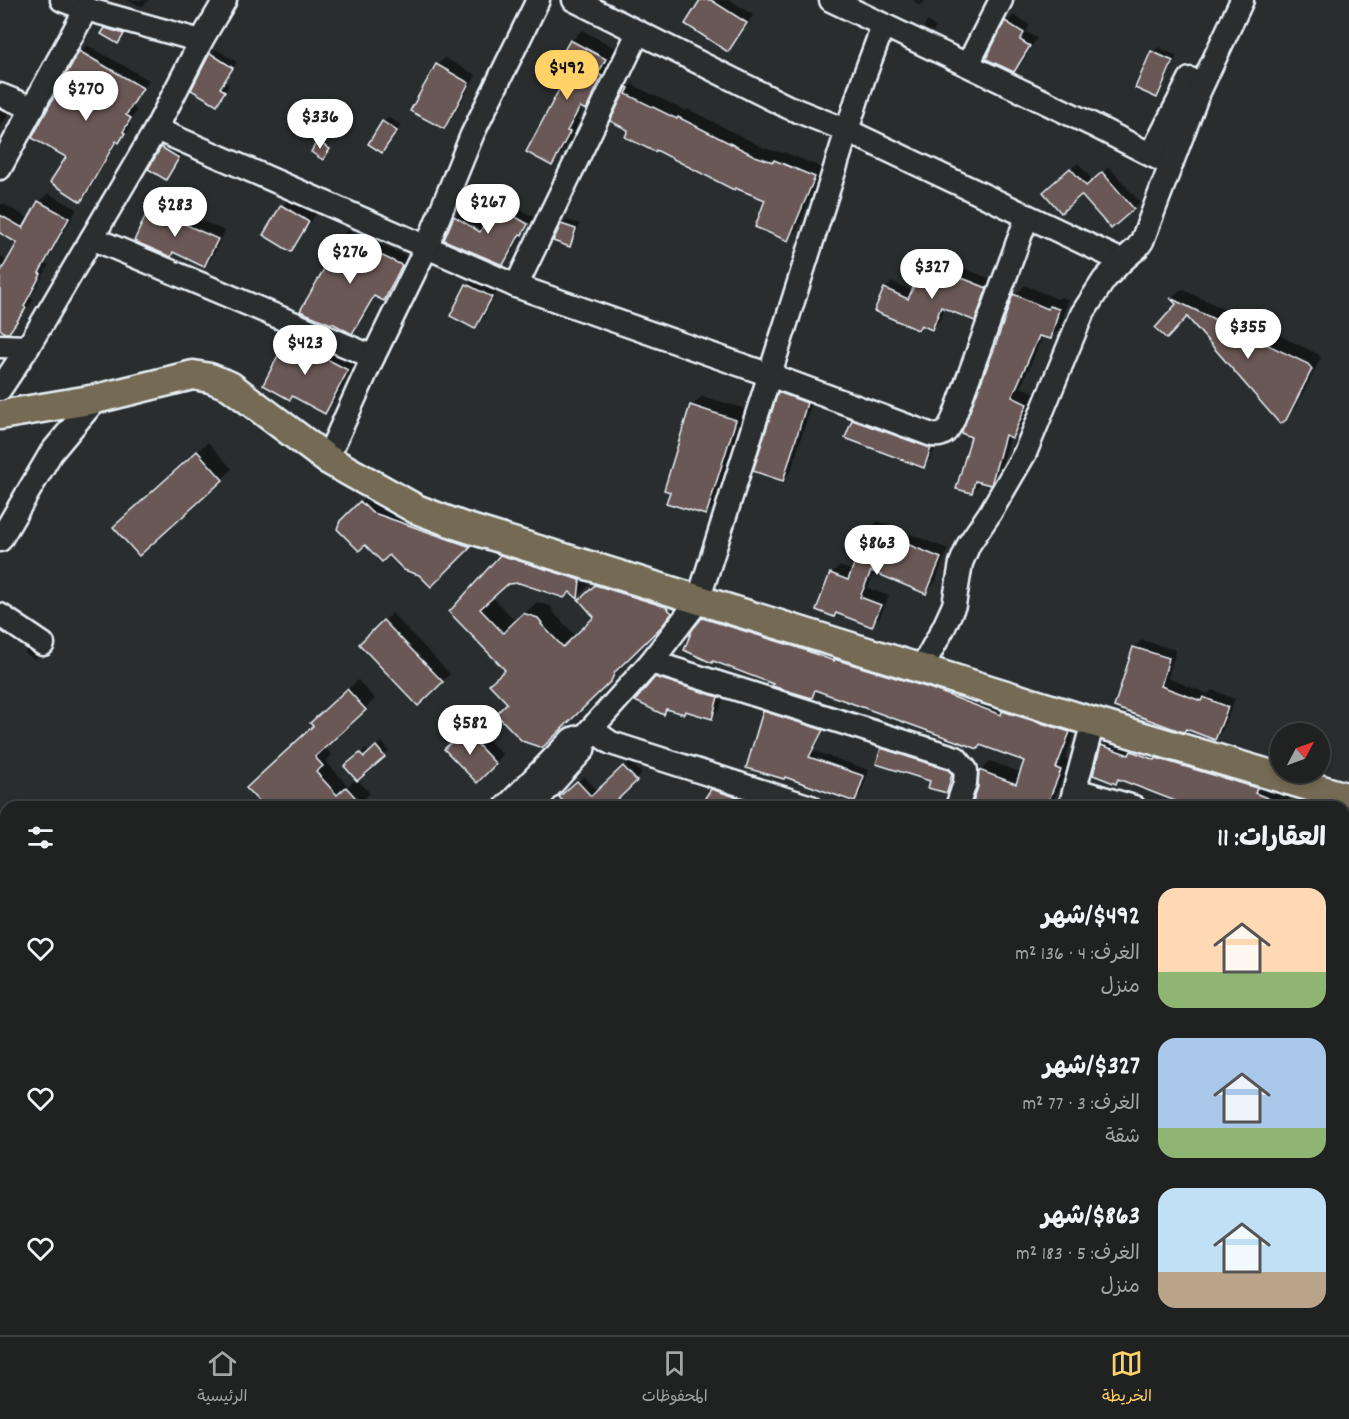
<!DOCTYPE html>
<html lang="ar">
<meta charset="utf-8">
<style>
body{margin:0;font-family:Dekko,"Playpen Sans Arabic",sans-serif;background:#282a2a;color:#f1f3f6;direction:rtl;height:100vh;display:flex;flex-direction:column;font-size:22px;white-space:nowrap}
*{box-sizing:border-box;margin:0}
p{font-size:20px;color:#a2a4a5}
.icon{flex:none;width:33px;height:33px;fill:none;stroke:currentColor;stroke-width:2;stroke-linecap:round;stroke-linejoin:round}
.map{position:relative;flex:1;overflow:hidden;direction:ltr}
.side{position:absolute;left:0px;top:801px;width:1350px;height:534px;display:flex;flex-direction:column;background:#202222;border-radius:18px 18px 0 0;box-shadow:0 3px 9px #0003,0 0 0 2px #3d3f40;direction:rtl}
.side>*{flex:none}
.needle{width:39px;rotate:49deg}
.tools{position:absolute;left:1270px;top:723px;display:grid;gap:12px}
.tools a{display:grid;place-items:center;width:60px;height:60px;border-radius:50%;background:#202222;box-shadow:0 3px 9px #0003,0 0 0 2px #3d3f40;font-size:30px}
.price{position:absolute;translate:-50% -51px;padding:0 14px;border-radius:21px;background:#fff;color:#222;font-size:20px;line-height:39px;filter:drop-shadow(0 2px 3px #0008)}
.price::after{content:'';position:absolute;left:50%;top:36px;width:18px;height:14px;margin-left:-9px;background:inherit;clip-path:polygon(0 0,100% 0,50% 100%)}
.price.on{background:#ffd166;color:#111}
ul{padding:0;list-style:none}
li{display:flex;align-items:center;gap:18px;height:150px;padding:0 24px}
li span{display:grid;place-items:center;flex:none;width:168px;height:120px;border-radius:18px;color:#555}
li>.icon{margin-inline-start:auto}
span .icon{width:72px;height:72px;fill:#fffc;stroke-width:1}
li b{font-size:26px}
h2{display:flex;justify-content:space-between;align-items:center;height:72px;padding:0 24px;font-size:26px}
.menu{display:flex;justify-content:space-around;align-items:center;height:84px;border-top:2px solid #3d3f40;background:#202222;font-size:16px;color:#a2a4a5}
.menu a{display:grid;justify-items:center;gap:3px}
.menu .on{color:#ffd166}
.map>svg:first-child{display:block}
</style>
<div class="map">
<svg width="1349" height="1335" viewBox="0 0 1349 1335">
<defs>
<pattern id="cemetery-stones" width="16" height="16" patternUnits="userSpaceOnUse" patternTransform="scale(1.5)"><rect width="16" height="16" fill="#556954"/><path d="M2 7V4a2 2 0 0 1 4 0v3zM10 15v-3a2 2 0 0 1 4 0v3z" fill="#6d7f6d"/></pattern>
</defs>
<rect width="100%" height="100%" fill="#2a2d2e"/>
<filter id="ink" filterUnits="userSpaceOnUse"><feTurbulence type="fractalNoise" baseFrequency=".0167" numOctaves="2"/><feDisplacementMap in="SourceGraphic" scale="12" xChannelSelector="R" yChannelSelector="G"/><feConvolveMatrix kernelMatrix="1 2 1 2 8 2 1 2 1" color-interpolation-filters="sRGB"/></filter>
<g filter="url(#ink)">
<!-- cemetery -->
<path fill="url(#cemetery-stones)" stroke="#9eada6" stroke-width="1.5" d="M80,1329H243L251,1335H75Z"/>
<!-- shadow -->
<g fill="#0007">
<path d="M127,0H149L142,7Z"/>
<path d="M702,0H730L753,15L736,42L728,50Z"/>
<path d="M913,0H926L919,6Z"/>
<path d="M1014,15L1030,25L1026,32L1037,38L1022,63L1014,71L1006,22Z"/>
<path d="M928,21L936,28L933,32L923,27Z"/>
<path d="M108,27L124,32L120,40L106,29Z"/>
<path d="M582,30L615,48L608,63L612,65L596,97L586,108L584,107L577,120L580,121L562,154L552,164L564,84L569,67L559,62L571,41Z"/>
<path d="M87,45L149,80L132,107L137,110L129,124L131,126L126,134L118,140L88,193L81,200L68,157L80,52Z"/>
<path d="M1158,47L1177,56L1161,91L1156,96L1153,52Z"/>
<path d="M216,49L237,62L224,82L229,85L216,104L211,54Z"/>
<path d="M445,58L476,75L451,120L444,127L437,65Z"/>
<path d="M635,81L633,85L686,111L688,109L764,148L782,153L784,152L823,168L797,230L788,239L767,199L612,121L628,88Z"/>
<path d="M0,106L10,112L0,127Z"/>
<path d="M388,117L401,125L387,146L384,122Z"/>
<path d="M320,140L330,146L325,156L318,142Z"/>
<path d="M167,144L183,153L166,178L162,148Z"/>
<path d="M1078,163L1093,181L1109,167L1140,202L1133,208L1052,186Z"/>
<path d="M48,193L77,209L46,263L49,265L31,297L34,299L18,322L9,331L0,328V256L8,261L19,242L0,232V205L2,203L30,219L39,202Z"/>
<path d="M290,198L316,214L298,242L290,250L282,206Z"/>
<path d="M503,199L534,217L509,257L502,264L455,217L462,210L486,224L496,206Z"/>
<path d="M158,201L225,231L212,258L204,266L174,251L170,255L150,209Z"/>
<path d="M567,220L580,224L574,240L569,245L562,225Z"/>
<path d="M348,230L409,257L391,292L383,299L376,296L360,324L352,332L332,321L325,270L340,237Z"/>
<path d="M930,261L955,272L961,267L993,280L982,311L975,319L945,307L940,320L932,328L923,324L918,329L885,289L892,282L913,291L923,268Z"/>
<path d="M475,277L498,289L483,319L475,327L468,285Z"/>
<path d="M1025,285L1057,299L1060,297L1068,299L1061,328L1051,338L1043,336L1021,387L1036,393L1021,426L1010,437L1000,473L990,483L982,481L972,491L973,436L997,348L1015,295Z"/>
<path d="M1182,289L1318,354L1321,358L1296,407L1285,418L1172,298Z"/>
<path d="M299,328L358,359L335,401L325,412L293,395L290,399L265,385L289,338Z"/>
<path d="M787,385L814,395L791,472L783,479L780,393Z"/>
<path d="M702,396L746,409L717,503L706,514L692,406Z"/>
<path d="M861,413L938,441L931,458L923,466L853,420Z"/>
<path d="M208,442L232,469L222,479L125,516Z"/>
<path d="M371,492L480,536L431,585L419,574L341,521Z"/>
<path d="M878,521L948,549L935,583L926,592L875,571L868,588L889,596L880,617L872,626L837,612L834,615L831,574L840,566L853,571L870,529Z"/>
<path d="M514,544L592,568L589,585L578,597L570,590L520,581L507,582L492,596L516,622L537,602L550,606L554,610L552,611L576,636L596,617L581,600L608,573L683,600L674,612L627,658L623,667L542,747L508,703L506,669L451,612Z"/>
<path d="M713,609L1078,722L1065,759L1070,760L1051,807H975L980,785L981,771L990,761L1022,773L1026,760L819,690L811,697L703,619Z"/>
<path d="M392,613L450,674L418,704L361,644Z"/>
<path d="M1142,640L1176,650L1168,678L1208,694L1212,690L1235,699L1222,731L1215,739L1187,728L1134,647Z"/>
<path d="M31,644L40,654L35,659L24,653Z"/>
<path d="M664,670L725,690L720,709L712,717L687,710L684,713L668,708L663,713L656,679Z"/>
<path d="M358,680L375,699L324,747L332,755L326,761L348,786L356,779L351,762L366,749L369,753L382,742L389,751L357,779L370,793L356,807H266L322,713Z"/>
<path d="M770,706L828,724L814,751L869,770L861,794L855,800L785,776L764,712Z"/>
<path d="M472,723L503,755L477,781L446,749Z"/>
<path d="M1112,736L1291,794L1286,807H1195L1120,778L1115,783L1102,745Z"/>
<path d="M889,743L958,767L954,785L947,791L882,749Z"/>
<path d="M630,761L642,774L618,797L631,807H571L561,797L584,776L598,791Z"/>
<path d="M720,782L774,807H701Z"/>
<rect x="0" y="945" width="6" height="27"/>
<path d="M1344,1062L1349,1063V1134L1344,1133Z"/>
<path d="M0,1194L6,1200V1329H44L40,1335H0Z"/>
<path d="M319,1329H342L337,1335H318Z"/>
<path d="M490,1329H516L511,1335H485Z"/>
<path d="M589,1329H640L637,1335H606Z"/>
<path d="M687,1329H729L732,1335H685Z"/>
<path d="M749,1329H789L787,1335H748Z"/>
<path d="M1153,1329H1198L1197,1335H1151Z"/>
</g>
<!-- building -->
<g fill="#6b5856" stroke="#e8f1f8" stroke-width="1.5">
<path d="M700,0H711L747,23L728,52L685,24Z"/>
<path d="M1005,21L1024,33L1020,40L1030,46L1014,72L986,59Z"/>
<path d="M105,28L124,34L118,44L101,34Z"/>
<path d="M570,40L606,59L598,74L602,76L586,110L580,107L567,131L570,132L552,166L526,152L562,84L559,82L567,68L557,63Z"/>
<path d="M79,51L143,88L126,115L131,118L123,132L125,133L119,143L116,141L81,202L50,182L66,157L32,138Z"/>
<path d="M1151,51L1173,61L1157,98L1135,88Z"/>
<path d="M210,53L233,68L220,88L225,91L217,105L191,90Z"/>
<path d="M436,64L469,83L444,129L410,111Z"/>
<path d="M627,87L629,88L626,94L677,119L678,117L755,156L773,162L774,160L815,177L788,241L755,227L765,200L735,188L734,190L656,150L655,152L625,137L628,130L610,121Z"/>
<path d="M382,121L397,131L382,153L368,144Z"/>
<path d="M317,141L330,149L323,160L311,152Z"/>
<path d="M161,147L179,158L166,180L148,169Z"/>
<path d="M1070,168L1086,186L1102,172L1134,209L1111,229L1081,195L1061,213L1043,192Z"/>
<path d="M38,201L69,218L39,273L41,274L24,306L26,308L9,333H5L0,329V273L17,243L0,233V215L23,228Z"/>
<path d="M281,205L309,222L291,252L263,235Z"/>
<path d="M495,205L528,224L522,235L520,234L503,265L444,240L454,216L480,232Z"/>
<path d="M149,208L218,239L204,267L173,252L171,257L134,241Z"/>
<path d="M561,224L576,229L570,247L553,241Z"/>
<path d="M339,236L402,265L384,301L374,296L352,334L332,323L331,324L300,311L324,269Z"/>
<path d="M922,268L949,280L952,274L987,288L975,321L941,307L932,330L921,325L918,330L874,311L884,288L908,299Z"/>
<path d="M466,284L492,297L475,329L450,316Z"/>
<path d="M1013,294L1048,309L1049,306L1059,309L1051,339L1039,336L1012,397L1027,404L1012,438L1005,435L991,485L975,481L972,493L956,489L971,437L961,433L995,347Z"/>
<path d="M1170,298L1308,364L1312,369L1286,420L1280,424L1187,317L1167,339L1155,328L1176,304Z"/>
<path d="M287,338L348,370L325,414L292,396L290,400L263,385Z"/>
<path d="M778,392L807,403L783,481L753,471Z"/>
<path d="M690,405L736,420L706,515L666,503L670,492L664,490Z"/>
<path d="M852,420L931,448L924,468L845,438Z"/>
<path d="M197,451L223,480L139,556L113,527Z"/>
<path d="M360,501L371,512L471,547L431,587L419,575L404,570L389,555L382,562L365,545L359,551L337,529L340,521Z"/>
<path d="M868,528L941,558L926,594L871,571L860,597L881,605L872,627L836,613L834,617L816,610L830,573L848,580Z"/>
<path d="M500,555L580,580L578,599L570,592L564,598L519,583L508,584L480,609L503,633L523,613L538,618L542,623L541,624L563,647L594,617L579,600L595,585L666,607L672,613L662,626L615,672L611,681L542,748L522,741L496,714L507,703L489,684L505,670L449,612Z"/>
<path d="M702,618L796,647L834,661V659L929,688L1001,715L1002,711L1070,732L1056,768L1061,770L1046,807H971L978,787L979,770L1016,784L1024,761L980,745L978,749L815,690L812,698L772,686L773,684L713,661L712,663L684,650L692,630Z"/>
<path d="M383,620L443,682L418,706L359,644Z"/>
<path d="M1133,647L1169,658L1161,686L1201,701L1203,697L1228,707L1215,740L1186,729L1184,732L1180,731L1114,707Z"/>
<path d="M655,677L718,697L712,719L685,711L684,714L666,709L664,715L635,701Z"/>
<path d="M347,689L366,710L315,757L323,766L316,772L337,795L346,787L364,807H264L246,788L313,726L310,723Z"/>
<path d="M763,711L823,730L809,757L864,776L855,802L785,777L784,779L746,768Z"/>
<path d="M464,730L496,764L477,783L444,749Z"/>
<path d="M1101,745L1129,755L1131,751L1155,760L1156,758L1257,788L1255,793L1289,807H1191L1118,779L1116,784L1093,775Z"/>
<path d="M376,746L385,757L357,781L344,766L360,753L364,757Z"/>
<path d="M881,748L948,770L952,774L947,793L928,788L930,781L876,764Z"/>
<path d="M623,766L637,781L610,807H569L559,797L577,781L591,796Z"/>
<path d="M711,789L748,801L757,807H699Z"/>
</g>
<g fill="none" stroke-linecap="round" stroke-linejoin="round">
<defs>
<g id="minor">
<path d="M62,0L86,9"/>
<path d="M574,0L788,107L848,131L1122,261"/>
<path d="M831,0L1093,125L1171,165"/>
<path d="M968,64L1001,0"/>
<path d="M0,95L33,108"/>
<path d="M156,129L516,286L770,375L932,435C944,437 948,430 953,420L1027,217"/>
<path d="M1151,155L1190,79"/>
<path d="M0,168L86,9L201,41"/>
<path d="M92,238L373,357"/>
<path d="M516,286L638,33"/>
<path d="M0,346L28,347"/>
<path d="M0,389L28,347L156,129L201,41L225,0"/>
<path d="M327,459L373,357L426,248L472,135L538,0"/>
<path d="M0,540L51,453L96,399"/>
<path d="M0,615L43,644"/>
<path d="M651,662L956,758L966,770L965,783L957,807"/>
<path d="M921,669L944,627L954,605L961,563L969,544L990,513L1025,453L1082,314L1104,280L1122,261L1137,248L1142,241L1197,96L1242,0"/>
<path d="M591,729L611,743L811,807"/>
<path d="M1076,790L1134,807"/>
<path d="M506,807L572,739L586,735L591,729L651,662L698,601L864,77L883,26"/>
<path d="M531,807L583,750L586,735"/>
<path d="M1070,807L1093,722"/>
<path d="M0,998L6,997"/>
<path d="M0,1079L6,1080"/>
<path d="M0,1104L6,1101"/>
<path d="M0,1187L6,1191"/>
<path d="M262,1329L270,1335"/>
<path d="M798,1329L820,1335"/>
<path d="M1215,1329L1312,1335"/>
<path d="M63,1335L68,1329"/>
<path d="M301,1335L305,1329"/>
<path d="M389,1335L393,1329"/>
<path d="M466,1335L470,1329"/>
<path d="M533,1335L537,1329"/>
<path d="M660,1335L662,1329"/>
<path d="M732,1335L734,1329"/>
<path d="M906,1335L908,1329"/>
<path d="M1042,1335L1043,1329"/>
</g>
<path id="major" d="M0,415L96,399L193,375L210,378L230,386L327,459L416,509L461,526L1093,722L1349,798"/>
</defs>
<!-- minor casing -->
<use href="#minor" stroke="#e8f1f8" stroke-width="27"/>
<!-- major casing -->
<use href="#major" stroke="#e8f1f8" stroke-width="33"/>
<!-- minor -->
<use href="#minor" stroke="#2a2d2e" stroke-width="22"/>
<!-- major -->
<use href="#major" stroke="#746b52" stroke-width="28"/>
</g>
</g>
</svg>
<div class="tools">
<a><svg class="needle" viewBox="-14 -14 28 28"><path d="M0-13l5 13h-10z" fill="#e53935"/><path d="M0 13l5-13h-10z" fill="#a2a4a5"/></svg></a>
</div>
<b class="price on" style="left:567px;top:101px">$492</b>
<b class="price" style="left:86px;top:122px">$270</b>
<b class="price" style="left:320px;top:150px">$336</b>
<b class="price" style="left:488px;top:235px">$267</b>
<b class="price" style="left:175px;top:238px">$283</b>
<b class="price" style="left:350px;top:285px">$276</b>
<b class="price" style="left:932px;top:300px">$327</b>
<b class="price" style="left:1248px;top:360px">$355</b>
<b class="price" style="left:305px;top:376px">$423</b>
<b class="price" style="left:877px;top:576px">$863</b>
<b class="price" style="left:470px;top:756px">$582</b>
<section class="side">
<h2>العقارات: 11<svg class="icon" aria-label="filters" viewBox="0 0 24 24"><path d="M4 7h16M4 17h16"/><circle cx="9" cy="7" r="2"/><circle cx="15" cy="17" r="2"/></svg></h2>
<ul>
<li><span style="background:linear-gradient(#ffd9b3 70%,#8fb573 0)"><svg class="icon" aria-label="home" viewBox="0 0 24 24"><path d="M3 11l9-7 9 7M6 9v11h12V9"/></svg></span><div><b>$492/شهر</b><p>الغرف: 4 · 136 m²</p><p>منزل</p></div><svg class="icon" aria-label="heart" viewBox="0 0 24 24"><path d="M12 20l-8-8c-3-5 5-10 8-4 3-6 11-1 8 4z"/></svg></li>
<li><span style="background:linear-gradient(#a9c7e8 75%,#8fb573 0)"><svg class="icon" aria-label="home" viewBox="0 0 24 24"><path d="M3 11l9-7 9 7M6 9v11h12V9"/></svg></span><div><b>$327/شهر</b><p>الغرف: 3 · 77 m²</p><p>شقة</p></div><svg class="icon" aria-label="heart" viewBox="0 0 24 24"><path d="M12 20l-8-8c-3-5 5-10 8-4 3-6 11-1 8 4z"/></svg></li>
<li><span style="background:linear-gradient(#bfe0f5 70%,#b9a48a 0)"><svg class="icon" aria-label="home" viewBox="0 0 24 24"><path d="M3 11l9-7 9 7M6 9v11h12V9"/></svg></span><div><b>$863/شهر</b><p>الغرف: 5 · 183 m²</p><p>منزل</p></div><svg class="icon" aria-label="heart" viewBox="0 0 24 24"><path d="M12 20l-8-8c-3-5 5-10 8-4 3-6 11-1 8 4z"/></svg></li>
</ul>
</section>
</div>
<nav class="menu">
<a class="on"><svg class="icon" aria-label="map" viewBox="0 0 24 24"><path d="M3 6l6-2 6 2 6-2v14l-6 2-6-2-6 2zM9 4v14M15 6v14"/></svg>الخريطة</a>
<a><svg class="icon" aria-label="saved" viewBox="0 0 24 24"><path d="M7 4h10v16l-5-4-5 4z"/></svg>المحفوظات</a>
<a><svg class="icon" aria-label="home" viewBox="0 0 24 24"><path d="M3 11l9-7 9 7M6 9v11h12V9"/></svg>الرئيسية</a>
</nav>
